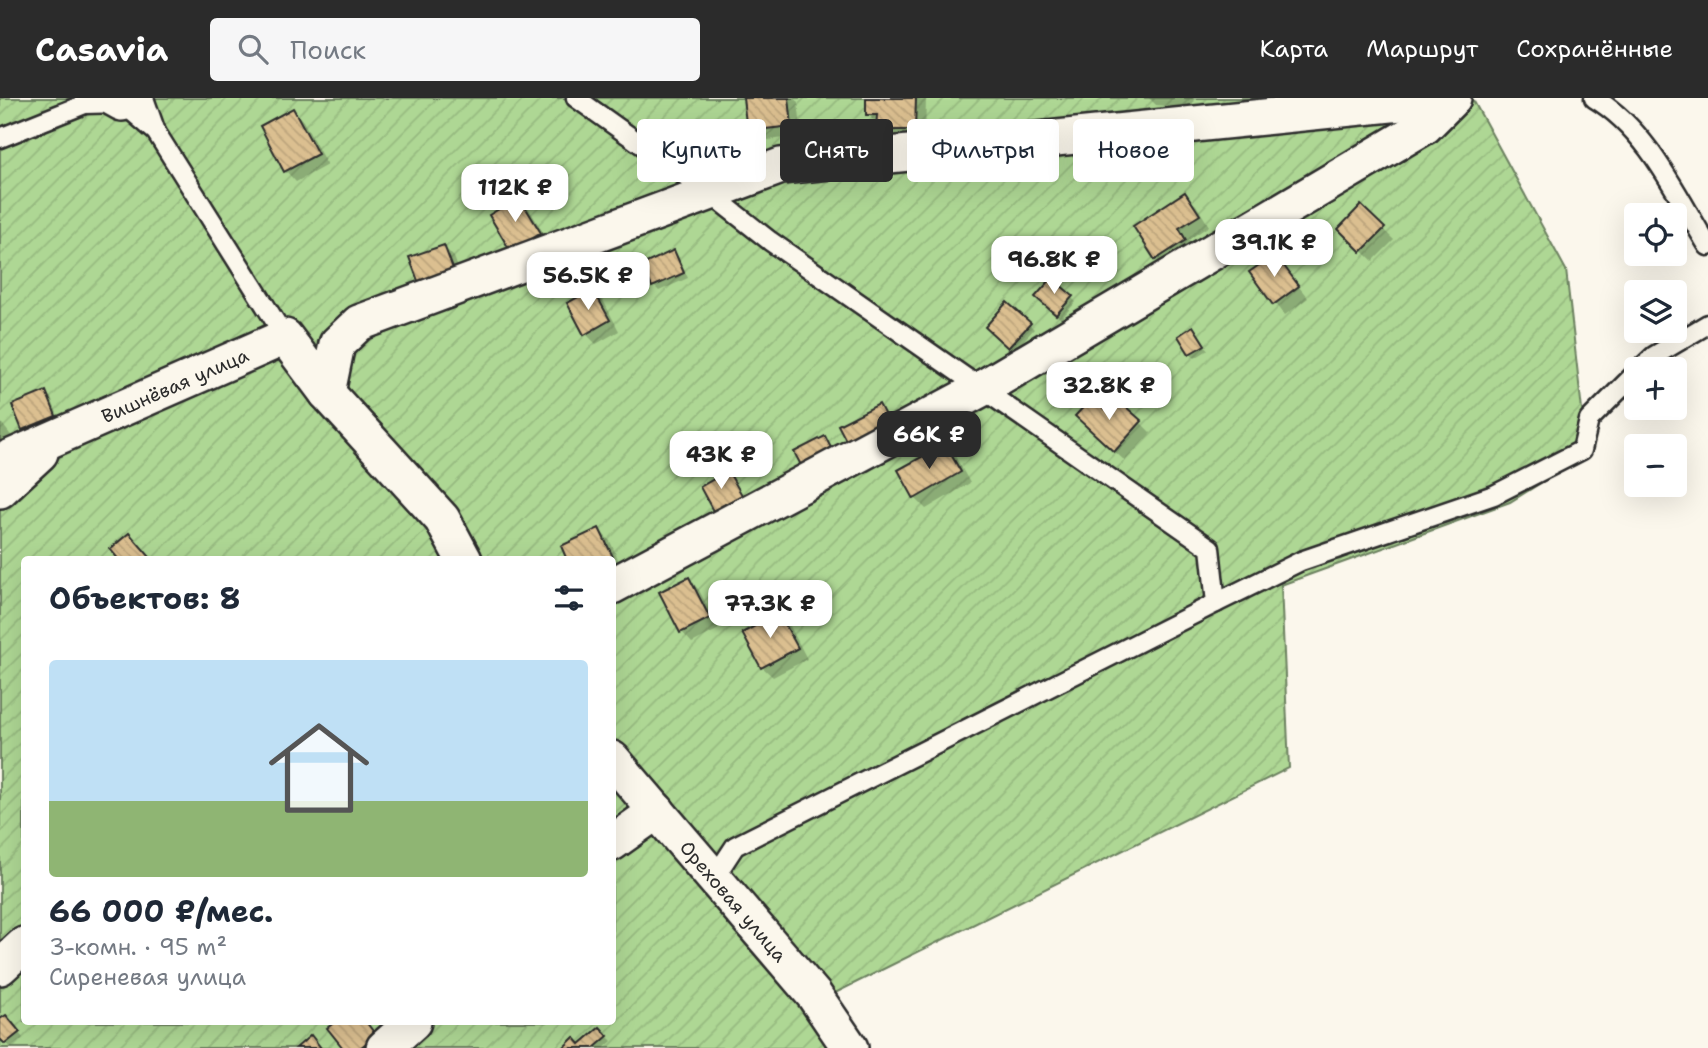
<!DOCTYPE html>
<html lang="ru">
<meta charset="utf-8">
<style>
body{margin:0;font-family:"Shantell Sans",sans-serif;background:#f6f6f7;color:#1f2937;height:100vh;display:flex;flex-direction:column;font-size:26px;white-space:nowrap}
*{box-sizing:border-box;margin:0}
p{font-size:23px;color:#747a83}
.icon{flex:none;width:38px;height:38px;fill:none;stroke:currentColor;stroke-width:2;stroke-linecap:round;stroke-linejoin:round}
.map{position:relative;flex:1;overflow:hidden}
.drawer{position:absolute;left:21px;top:458px;width:595px;height:469px;display:flex;flex-direction:column;background:#fff;border-radius:7px;box-shadow:0 7px 28px #0002}
.drawer>*{flex:none}
.banner{position:absolute;left:637px;top:21px;width:665px;height:63px;display:flex;gap:14px}
.controls{position:absolute;left:1624px;top:105px;display:grid;gap:14px}
.controls a{display:grid;place-items:center;width:63px;height:63px;border-radius:7px;background:#fff;box-shadow:0 7px 28px #0002;font-size:35px}
.price{position:absolute;translate:-50% -60px;padding:0 16px;border-radius:14px;background:#fff;color:#222;font-size:23px;line-height:46px;filter:drop-shadow(0 2px 4px #0008)}
.price::after{content:'';position:absolute;left:50%;top:42px;width:21px;height:16px;margin-left:-10px;background:inherit;clip-path:polygon(0 0,100% 0,50% 100%)}
.price.current{background:#2b2b2b;color:#fff}
ul{padding:0;list-style:none}
li{display:grid;align-content:center;gap:14px;height:371px;padding:0 28px}
li+li{border-top:2px solid #e0e1e3}
li span{display:grid;place-items:center;height:217px;border-radius:7px;color:#555}
li>.icon{margin-inline-start:auto}
span .icon{width:126px;height:126px;fill:#fffc;stroke-width:1}
li b{font-size:30px}
h2{display:flex;justify-content:space-between;align-items:center;height:84px;padding:0 28px;font-size:30px}
.chip{padding:0 24px;border-radius:7px;background:#fff;box-shadow:0 7px 28px #0002;font-size:24px;line-height:63px}
.chip.current{background:#2b2b2b;color:#fff}
header{display:flex;align-items:center;gap:42px;box-sizing:border-box;height:98px;padding:0 35px;background:#2b2b2b;color:#fff}
header strong{font-size:33px}
nav{display:flex;gap:38px;margin-inline-start:auto;font-size:24px}
.search{width:490px;height:63px;background:#f6f6f7;display:flex;align-items:center;gap:18px;box-sizing:border-box;padding:0 24px;border-radius:7px;color:#747a83;font-size:26px}
.map>svg:first-child{display:block}
</style>
<header>
<strong>Casavia</strong>
<div class="search"><svg class="icon" aria-label="search" viewBox="0 0 24 24"><circle cx="10" cy="10" r="6"/><path d="M15 15l6 6"/></svg>Поиск</div>
<nav><a>Карта</a><a>Маршрут</a><a>Сохранённые</a></nav>
</header>
<div class="map">
<svg width="1708" height="950" viewBox="0 0 1708 950">
<defs>
<pattern id="garden-furrows" width="10" height="10" patternUnits="userSpaceOnUse" patternTransform="scale(1.75)"><rect width="10" height="10" fill="#aed794"/><path d="M-1 1l2-2M0 10L10 0M9 11l2-2" fill="none" stroke="#96b980"/></pattern>
<pattern id="building-back-hatch" width="6" height="6" patternUnits="userSpaceOnUse" patternTransform="scale(1.75)"><rect width="6" height="6" fill="#dbbf90"/><path d="M-1 5l2 2M0 0l6 6M5-1l2 2" fill="none" stroke="#bca47c"/></pattern>
</defs>
<rect width="100%" height="100%" fill="#fbf7ec"/>
<filter id="ink" filterUnits="userSpaceOnUse"><feTurbulence type="fractalNoise" baseFrequency=".0143" numOctaves="2"/><feDisplacementMap in="SourceGraphic" scale="14" xChannelSelector="R" yChannelSelector="G"/><feConvolveMatrix kernelMatrix="1 2 1 2 8 2 1 2 1" color-interpolation-filters="sRGB"/></filter>
<g filter="url(#ink)">
<!-- garden -->
<path fill="url(#garden-furrows)" stroke="#6c8160" stroke-width="2" fill-rule="evenodd" d="M0,0H1472L1566,172L1587,356L1510,404L1281,487L1289,670L835,895L867,950H0ZM24,462H612V924H24Z"/>
<!-- shadow -->
<g fill="#0003">
<path d="M745,0H793L798,4L802,38L759,43L748,32Z"/>
<path d="M868,0H926L925,42H889L868,16Z"/>
<path d="M1149,0H1194L1192,11L1156,7Z"/>
<path d="M293,12L303,23L327,67L296,84L286,73L262,29Z"/>
<path d="M1185,97L1196,107L1209,128L1188,142L1196,153L1167,172L1156,161Z"/>
<path d="M518,101L529,111L550,146L523,163Z"/>
<path d="M1361,110L1394,142L1373,163L1340,131Z"/>
<path d="M444,149L454,159L464,186L432,198Z"/>
<path d="M674,154L678,159L688,180L659,193L654,188Z"/>
<path d="M1274,158L1308,200L1285,217L1251,175Z"/>
<path d="M1053,182L1076,204L1061,221L1037,199Z"/>
<path d="M593,193L604,204L619,233L596,246L586,236Z"/>
<path d="M1008,206L1034,231L1014,253L987,229Z"/>
<path d="M1193,231L1208,252L1195,260L1190,255Z"/>
<path d="M46,295L51,300L60,323L29,336L24,331Z"/>
<path d="M1104,313L1140,324L1151,335L1125,363L1088,329Z"/>
<path d="M0,323L16,344L0,354Z"/>
<path d="M945,348L955,358L970,385L926,411L915,400Z"/>
<path d="M728,375L745,402L720,416L715,412Z"/>
<path d="M599,432L610,443L622,470L612,474V462H569Z"/>
<path d="M689,481L699,492L719,531L692,545L682,534L661,495Z"/>
<path d="M779,517L790,528L807,561L773,579L762,569Z"/>
<path d="M0,924H10L23,940L11,950L0,938Z"/>
<path d="M600,931L612,943L604,950H565L580,949Z"/>
</g>
<!-- building -->
<g fill="url(#building-back-hatch)" stroke="#2b2b2b" stroke-width="2">
<path d="M743,0H789L792,28L747,33Z"/>
<path d="M866,0H916L915,32H876L877,17H866Z"/>
<path d="M293,10L318,56L284,74L260,28Z"/>
<path d="M1185,94L1200,117L1179,130L1186,142L1155,162L1133,128Z"/>
<path d="M519,99L541,135L511,154L489,117Z"/>
<path d="M1361,107L1385,130L1361,154L1338,131Z"/>
<path d="M444,147L455,176L420,188L409,159Z"/>
<path d="M674,152L684,175L652,189L642,167Z"/>
<path d="M1275,156L1299,188L1273,207L1249,174Z"/>
<path d="M1052,180L1073,198L1056,217L1035,199Z"/>
<path d="M593,191L610,222L584,237L567,205Z"/>
<path d="M1007,204L1031,225L1008,250L985,229Z"/>
<path d="M1193,228L1205,247L1189,256L1178,238Z"/>
<path d="M46,293L56,318L22,332L12,307Z"/>
<path d="M1092,300L1104,311L1118,302L1142,323L1114,354L1075,318Z"/>
<path d="M879,306L891,329L850,350L838,327Z"/>
<path d="M825,338L834,356L803,371L794,354Z"/>
<path d="M945,346L961,374L914,401L898,372Z"/>
<path d="M728,373L742,397L713,413L700,389Z"/>
<path d="M599,430L613,459L606,462H567L561,448Z"/>
<path d="M129,435L150,459L146,462H119L110,451Z"/>
<path d="M689,479L710,520L680,535L659,494Z"/>
<path d="M779,515L798,550L761,570L742,535Z"/>
<path d="M6,917L20,934L5,946L0,941V921Z"/>
<path d="M335,924H366L376,937L360,950H343L327,930Z"/>
<path d="M600,929L608,938L594,950H563L574,939L580,946Z"/>
<path d="M311,937L321,950H296Z"/>
</g>
<g fill="none" stroke-linecap="round" stroke-linejoin="round">
<defs>
<g id="service">
<path d="M144,0L155,31"/>
<path d="M576,0L708,94L770,143L1210,450L1216,505L735,748L714,780"/>
<path d="M1594,0C1648,32 1676,96 1708,148"/>
<path d="M0,40L85,6L122,5L156,34L285,239"/>
<path d="M1640,271L1654,258L1708,226"/>
<path d="M1216,505L1301,463L1494,397L1582,352L1589,322L1636,275"/>
</g>
<g id="minor">
<path d="M113,0L122,5"/>
<path d="M327,295L337,246L359,225L781,68L1401,5L1420,0"/>
<path id="s1" d="M0,364L285,239L327,295L442,421L464,462"/>
<path d="M0,392L40,355"/>
<path d="M612,488L981,291L1425,28L1453,0"/>
<path id="s2" d="M612,661L814,897L850,950"/>
<path d="M612,745L657,713"/>
<path d="M0,869L24,847"/>
<path d="M384,950L413,924"/>
</g>
</defs>
<!-- service casing -->
<use href="#service" stroke="#2b2b2b" stroke-width="23"/>
<!-- minor casing -->
<use href="#minor" stroke="#2b2b2b" stroke-width="40"/>
<!-- service -->
<use href="#service" stroke="#fbf7ec" stroke-width="18"/>
<!-- minor -->
<use href="#minor" stroke="#fbf7ec" stroke-width="35"/>
</g>
</g>
<g text-anchor="middle" stroke-width="5" stroke-linejoin="round" paint-order="stroke">
<!-- street labels -->
<g font-size="19" fill="#2b2b2b" stroke="#fbf7ec">
<text dy="7" stroke="none"><textPath href="#s1" startOffset="191">Вишнёвая улица</textPath></text>
<text dy="7" stroke="none"><textPath href="#s2" startOffset="187">Ореховая улица</textPath></text>
</g>
</g>
</svg>
<div class="controls">
<a><svg class="icon" aria-label="locate" viewBox="0 0 24 24"><circle cx="12" cy="12" r="6"/><path d="M12 2v4M12 18v4M2 12h4M18 12h4"/></svg></a>
<a><svg class="icon" aria-label="layers" viewBox="0 0 24 24"><path d="M12 4l9 5-9 5-9-5zM3 14l9 5 9-5"/></svg></a>
<a>+</a>
<a>−</a>
</div>
<b class="price" style="left:515px;top:126px">112K ₽</b>
<b class="price" style="left:1274px;top:181px">39.1K ₽</b>
<b class="price" style="left:1054px;top:198px">96.8K ₽</b>
<b class="price" style="left:588px;top:214px">56.5K ₽</b>
<b class="price" style="left:1109px;top:324px">32.8K ₽</b>
<b class="price current" style="left:929px;top:373px">66K ₽</b>
<b class="price" style="left:721px;top:393px">43K ₽</b>
<b class="price" style="left:770px;top:542px">77.3K ₽</b>
<div class="banner">
<a class="chip">Купить</a>
<a class="chip current">Снять</a>
<a class="chip">Фильтры</a>
<a class="chip">Новое</a>
</div>
<section class="drawer">
<h2>Объектов: 8<svg class="icon" aria-label="filters" viewBox="0 0 24 24"><path d="M4 7h16M4 17h16"/><circle cx="9" cy="7" r="2"/><circle cx="15" cy="17" r="2"/></svg></h2>
<ul>
<li><span style="background:linear-gradient(#bfe0f5 65%,#8fb573 0)"><svg class="icon" aria-label="home" viewBox="0 0 24 24"><path d="M3 11l9-7 9 7M6 9v11h12V9"/></svg></span><div><b>66 000 ₽/мес.</b><p>3-комн. · 95 m²</p><p>Сиреневая улица</p></div></li>
</ul>
</section>
</div>
